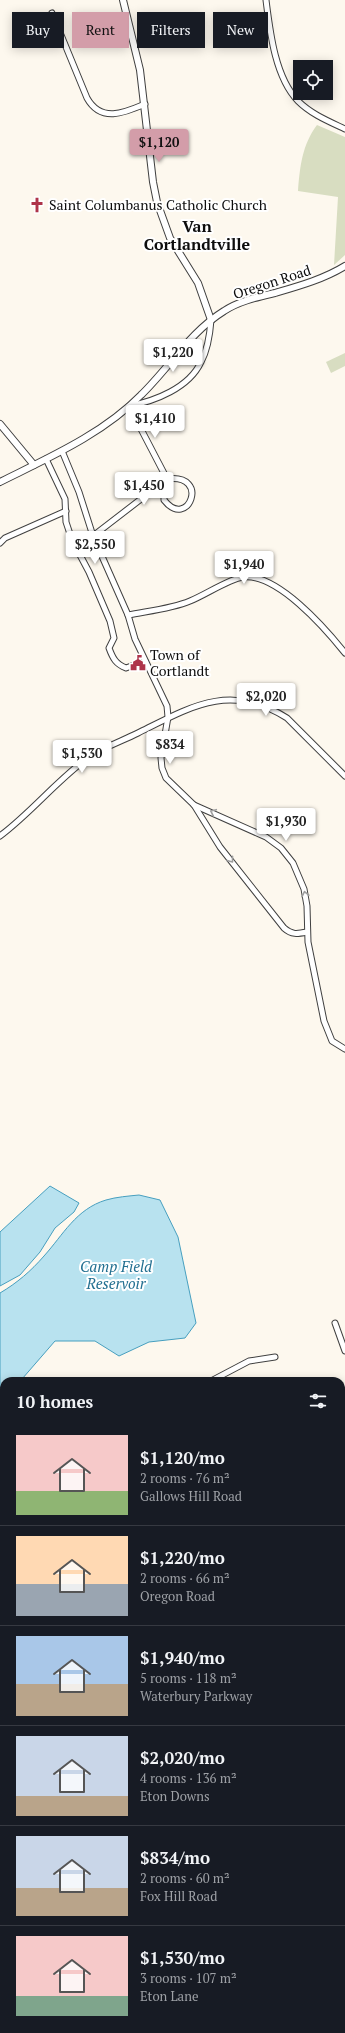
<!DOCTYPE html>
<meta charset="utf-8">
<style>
body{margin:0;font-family:"PT Serif",serif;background:#20242c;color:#f1f3f6;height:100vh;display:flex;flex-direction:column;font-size:15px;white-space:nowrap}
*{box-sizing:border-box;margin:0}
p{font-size:13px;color:#9ea1a6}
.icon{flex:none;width:22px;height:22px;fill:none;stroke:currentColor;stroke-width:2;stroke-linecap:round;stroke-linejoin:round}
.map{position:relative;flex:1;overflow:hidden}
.sheet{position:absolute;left:0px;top:1377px;width:345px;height:656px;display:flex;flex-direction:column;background:#171b24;border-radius:12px 12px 0 0;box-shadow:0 2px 10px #0003}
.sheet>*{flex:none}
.hud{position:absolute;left:12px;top:12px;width:321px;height:36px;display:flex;gap:8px}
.fabs{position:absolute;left:293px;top:60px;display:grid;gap:8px}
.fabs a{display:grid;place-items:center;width:40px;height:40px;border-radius:0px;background:#171b24;box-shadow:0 2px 10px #0003;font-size:20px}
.price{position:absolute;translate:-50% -34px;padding:0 9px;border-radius:4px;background:#fff;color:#222;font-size:13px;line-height:26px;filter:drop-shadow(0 1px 2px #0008)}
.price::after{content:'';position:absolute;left:50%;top:24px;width:12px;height:9px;margin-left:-6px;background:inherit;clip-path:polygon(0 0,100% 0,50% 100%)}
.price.current{background:#d39da9;color:#111}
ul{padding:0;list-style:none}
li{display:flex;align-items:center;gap:12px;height:100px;padding:0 16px}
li+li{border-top:1px solid #363941}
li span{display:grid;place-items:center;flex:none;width:112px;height:80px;border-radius:0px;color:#555}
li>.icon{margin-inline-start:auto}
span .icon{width:48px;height:48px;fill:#fffc;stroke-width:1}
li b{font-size:17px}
h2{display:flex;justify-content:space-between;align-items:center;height:48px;padding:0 16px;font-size:17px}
.chip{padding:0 14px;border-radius:0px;background:#171b24;box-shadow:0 2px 10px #0003;font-size:14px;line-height:36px}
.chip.current{background:#d39da9;color:#111}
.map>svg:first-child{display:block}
</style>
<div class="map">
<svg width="345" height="2033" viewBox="0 0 345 2033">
<rect width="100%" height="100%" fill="#fdf8ee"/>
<!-- cemetery -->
<g fill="#d8ddc1">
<path d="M317,125L345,137V255L334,265L338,197L298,191C300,167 302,145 317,125Z"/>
<path d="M345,353V366L331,373L326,362Z"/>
</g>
<!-- water -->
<g fill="#b8e2ef" stroke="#479fbf">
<path d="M50,1186L79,1203L74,1212L55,1228L40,1252L20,1275L0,1286V1232Z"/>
<path d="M139,1195L160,1200L178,1237L196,1323L185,1338L149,1342L119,1356L95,1341H55L22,1379L17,1381H4V1386L0,1388V1293C17,1283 31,1271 44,1256C63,1235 76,1209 106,1200C116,1197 129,1196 139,1195Z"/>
</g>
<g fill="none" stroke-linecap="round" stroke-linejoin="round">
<defs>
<g id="minor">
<path d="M266,0C270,32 275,77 298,101C311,114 328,121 345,129"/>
<path d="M52,13L87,98C101,123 124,113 145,104"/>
<path d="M62,451L79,492L93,536L128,615L135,639L167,706L168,717L161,758L162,768L166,778L194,805L220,847L284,928C292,935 297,934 307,932"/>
<path d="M46,459L65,499L66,522L72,540L89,572L110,621L114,638L109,648C113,659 116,664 126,668L145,661"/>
<path d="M93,536L167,479C211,473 188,531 164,500V485L167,479L129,406C155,401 189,388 201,362C208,349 210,334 211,320"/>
<path d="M0,543L5,538L66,511"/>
<path d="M128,615C148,611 171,609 190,601C205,595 229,579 243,577C277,573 325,628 345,653"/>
<path d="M194,805L266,837L281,848L293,863L304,889L307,906L308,942L324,1021L332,1041L345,1049"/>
<path d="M0,836C32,812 57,780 89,757C104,747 122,741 138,733C190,707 230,682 287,718L345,776"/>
<path d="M335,1323L345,1351"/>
<path d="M211,1381L249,1361L275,1357"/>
<path d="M0,1406L4,1405"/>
<path d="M341,1519L345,1515"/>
<path d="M0,1671L4,1668"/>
<path d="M0,1748L4,1746"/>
<path d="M341,1755H345"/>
<path d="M0,1830L4,1827"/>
<path d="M0,1916L4,1911"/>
<path d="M341,1939L345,1941"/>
<path d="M0,2001L4,2000"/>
<path d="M168,2033L173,2029"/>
</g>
<g id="tertiary">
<path d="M123,0L140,70L153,182L157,202L170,238L198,283L211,320"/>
<path d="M0,424L34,465"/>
<path d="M0,482C48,458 103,434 141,395C169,368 190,332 224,311C239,301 258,297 275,293C299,286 324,279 345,266"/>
<path d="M0,1814L4,1821"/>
<path d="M54,2029L56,2033"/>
</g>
<g id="trunk">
<path d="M341,1574L345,1572"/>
<path d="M341,1582L345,1580"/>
<path d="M0,1767L4,1765"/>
<path d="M0,1779L4,1777"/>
</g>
</defs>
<!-- minor casing -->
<use href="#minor" stroke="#404040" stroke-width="7"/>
<!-- tertiary casing -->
<use href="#tertiary" stroke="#404040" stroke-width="8"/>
<!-- trunk casing -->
<use href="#trunk" stroke="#1e1e1e" stroke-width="10"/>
<!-- minor -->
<use href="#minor" stroke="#fff" stroke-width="5"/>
<!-- tertiary -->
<use href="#tertiary" stroke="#fff" stroke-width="6"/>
<!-- trunk -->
<use href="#trunk" stroke="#e8a56b" stroke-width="8"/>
</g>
<!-- one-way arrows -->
<defs><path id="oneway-chevron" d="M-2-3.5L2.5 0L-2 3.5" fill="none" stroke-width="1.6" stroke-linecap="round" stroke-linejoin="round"/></defs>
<g stroke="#9e9e9e">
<use href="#oneway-chevron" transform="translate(213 812) rotate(-155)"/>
<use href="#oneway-chevron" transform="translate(231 860) rotate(52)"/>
<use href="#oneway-chevron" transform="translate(305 894) rotate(-102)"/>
</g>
<!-- icons -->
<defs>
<symbol id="church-bare" viewBox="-9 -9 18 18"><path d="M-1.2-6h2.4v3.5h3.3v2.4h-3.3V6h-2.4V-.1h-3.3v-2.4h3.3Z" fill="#ae344a" stroke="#fff" stroke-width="2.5" paint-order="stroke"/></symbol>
<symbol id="civic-bare" viewBox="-9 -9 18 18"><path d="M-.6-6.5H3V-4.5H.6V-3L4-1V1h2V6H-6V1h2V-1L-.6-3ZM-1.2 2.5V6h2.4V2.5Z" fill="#ae344a" stroke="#fff" stroke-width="2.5" paint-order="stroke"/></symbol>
</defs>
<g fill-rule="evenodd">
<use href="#church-bare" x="26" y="194" width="22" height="22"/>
<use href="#civic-bare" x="127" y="652" width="22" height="22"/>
</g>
<g text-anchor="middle" stroke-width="4" stroke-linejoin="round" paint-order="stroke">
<!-- poi labels -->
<g font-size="14" fill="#0d0d0d" stroke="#fff" text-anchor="start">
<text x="49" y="210">Saint Columbanus Catholic Church</text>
<text x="150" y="660">Town of<tspan x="150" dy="16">Cortlandt</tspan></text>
</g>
<!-- street labels -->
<g font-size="14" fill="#0d0d0d" stroke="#fff">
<text transform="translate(272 282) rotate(-18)" y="5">Oregon Road</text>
</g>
<!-- water labels -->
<g font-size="15" font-style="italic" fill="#237091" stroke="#fff">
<text x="116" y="1272">Camp Field<tspan x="116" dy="17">Reservoir</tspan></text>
</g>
<!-- quarter labels -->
<g font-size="16" font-weight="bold" fill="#0d0d0d" stroke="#fff">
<text x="197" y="232">Van<tspan x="197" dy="18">Cortlandtville</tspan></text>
</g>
</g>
</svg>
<div class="fabs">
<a><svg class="icon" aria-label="locate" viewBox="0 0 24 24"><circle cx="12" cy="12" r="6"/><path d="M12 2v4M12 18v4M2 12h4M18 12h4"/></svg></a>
</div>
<b class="price current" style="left:159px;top:163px">$1,120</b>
<b class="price" style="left:173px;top:373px">$1,220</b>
<b class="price" style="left:155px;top:439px">$1,410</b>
<b class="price" style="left:144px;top:506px">$1,450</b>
<b class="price" style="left:95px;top:565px">$2,550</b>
<b class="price" style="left:244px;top:585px">$1,940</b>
<b class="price" style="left:266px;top:717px">$2,020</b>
<b class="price" style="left:170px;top:765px">$834</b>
<b class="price" style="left:82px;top:774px">$1,530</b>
<b class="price" style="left:286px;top:842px">$1,930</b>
<div class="hud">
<a class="chip">Buy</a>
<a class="chip current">Rent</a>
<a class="chip">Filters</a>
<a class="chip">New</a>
</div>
<section class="sheet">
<h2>10 homes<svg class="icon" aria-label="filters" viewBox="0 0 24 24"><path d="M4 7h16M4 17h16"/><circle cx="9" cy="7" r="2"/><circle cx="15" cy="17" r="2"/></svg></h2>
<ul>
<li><span style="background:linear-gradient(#f6c9c9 70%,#8fb573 0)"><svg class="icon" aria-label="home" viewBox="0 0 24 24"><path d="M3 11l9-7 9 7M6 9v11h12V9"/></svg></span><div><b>$1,120/mo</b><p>2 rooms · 76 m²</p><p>Gallows Hill Road</p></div></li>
<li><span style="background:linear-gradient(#ffd9b3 60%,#9aa5b1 0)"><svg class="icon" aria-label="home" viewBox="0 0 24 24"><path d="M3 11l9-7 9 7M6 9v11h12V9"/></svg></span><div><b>$1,220/mo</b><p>2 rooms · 66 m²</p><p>Oregon Road</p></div></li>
<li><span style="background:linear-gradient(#a9c7e8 60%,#b9a48a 0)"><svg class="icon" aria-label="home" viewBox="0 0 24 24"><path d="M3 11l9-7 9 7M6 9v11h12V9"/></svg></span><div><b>$1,940/mo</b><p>5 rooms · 118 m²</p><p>Waterbury Parkway</p></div></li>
<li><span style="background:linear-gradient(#c9d6e8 75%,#b9a48a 0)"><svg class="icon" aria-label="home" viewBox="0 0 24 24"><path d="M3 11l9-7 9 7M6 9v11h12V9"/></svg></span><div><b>$2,020/mo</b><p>4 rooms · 136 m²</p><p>Eton Downs</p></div></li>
<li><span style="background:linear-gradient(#c9d6e8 65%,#b9a48a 0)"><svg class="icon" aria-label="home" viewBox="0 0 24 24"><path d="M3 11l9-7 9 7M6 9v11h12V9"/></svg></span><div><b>$834/mo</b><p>2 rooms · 60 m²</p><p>Fox Hill Road</p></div></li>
<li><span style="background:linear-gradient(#f6c9c9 75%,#7fa58c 0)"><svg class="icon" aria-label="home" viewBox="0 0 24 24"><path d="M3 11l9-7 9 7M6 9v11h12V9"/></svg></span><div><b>$1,530/mo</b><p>3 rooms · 107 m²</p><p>Eton Lane</p></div></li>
</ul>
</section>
</div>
